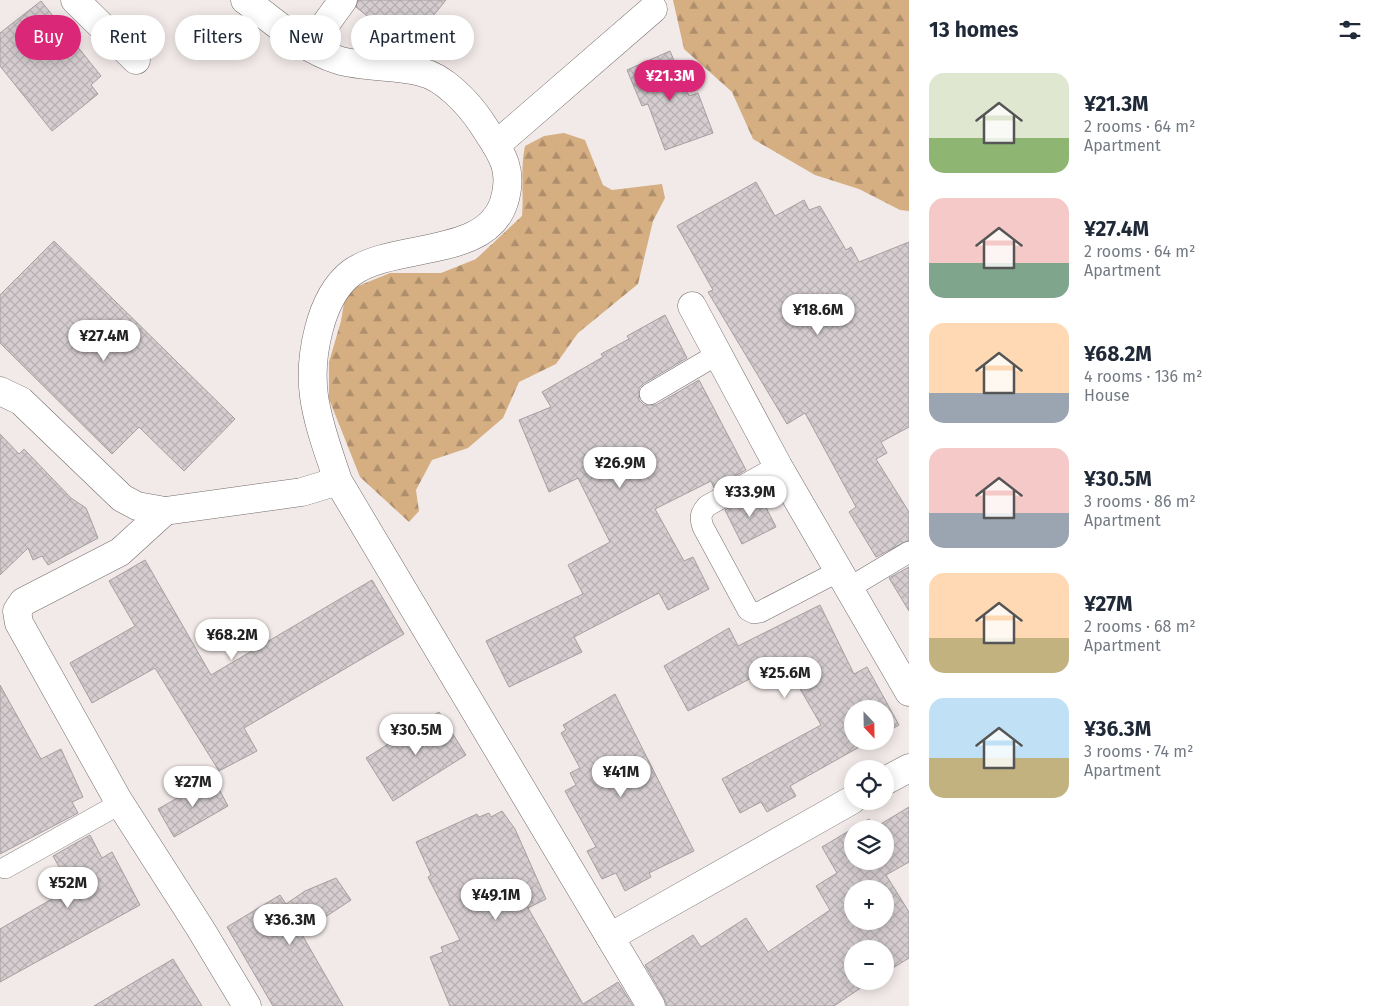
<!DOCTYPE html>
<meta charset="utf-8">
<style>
body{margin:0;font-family:"Fira Sans",sans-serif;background:#f6f6f7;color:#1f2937;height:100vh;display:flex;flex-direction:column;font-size:19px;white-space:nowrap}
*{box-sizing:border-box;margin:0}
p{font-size:16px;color:#747a83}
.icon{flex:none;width:28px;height:28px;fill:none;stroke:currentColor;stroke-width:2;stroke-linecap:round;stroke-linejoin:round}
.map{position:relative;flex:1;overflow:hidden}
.sheet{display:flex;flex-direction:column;background:#fff;width:475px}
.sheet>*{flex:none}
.guide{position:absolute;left:15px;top:15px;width:475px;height:45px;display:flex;gap:10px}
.needle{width:32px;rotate:158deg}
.fabs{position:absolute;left:844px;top:700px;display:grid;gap:10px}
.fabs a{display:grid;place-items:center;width:50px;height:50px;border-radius:50%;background:#fff;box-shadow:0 2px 12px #0003;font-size:25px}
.price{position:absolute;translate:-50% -42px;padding:0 11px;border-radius:18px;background:#fff;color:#222;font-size:16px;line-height:32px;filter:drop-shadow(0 1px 2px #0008)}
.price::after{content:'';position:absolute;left:50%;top:30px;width:15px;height:11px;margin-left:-8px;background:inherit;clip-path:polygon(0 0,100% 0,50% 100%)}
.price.selected{background:#db2777;color:#fff}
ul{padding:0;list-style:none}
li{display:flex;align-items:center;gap:15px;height:125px;padding:0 20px}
li span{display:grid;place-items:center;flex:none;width:140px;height:100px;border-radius:15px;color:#555}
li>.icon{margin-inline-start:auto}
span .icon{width:60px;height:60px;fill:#fffc;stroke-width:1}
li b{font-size:21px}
h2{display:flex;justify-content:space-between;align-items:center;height:60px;padding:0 20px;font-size:21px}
.chip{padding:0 18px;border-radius:22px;background:#fff;box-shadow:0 2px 12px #0003;font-size:18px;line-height:45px}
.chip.selected{background:#db2777;color:#fff}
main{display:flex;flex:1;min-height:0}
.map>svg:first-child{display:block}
</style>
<main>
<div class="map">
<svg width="909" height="1006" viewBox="0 0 909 1006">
<defs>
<pattern id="forest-firs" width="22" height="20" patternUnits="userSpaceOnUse" patternTransform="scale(1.25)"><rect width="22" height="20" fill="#d5ae82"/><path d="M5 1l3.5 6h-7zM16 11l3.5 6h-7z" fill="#ae8e6b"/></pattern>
<pattern id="building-cross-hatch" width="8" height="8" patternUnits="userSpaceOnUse" patternTransform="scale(1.25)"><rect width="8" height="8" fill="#d5cdcf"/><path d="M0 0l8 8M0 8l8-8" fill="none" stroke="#b7b0b2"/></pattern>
</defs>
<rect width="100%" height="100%" fill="#f2eae9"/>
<!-- forest -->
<g fill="url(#forest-firs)">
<path d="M673,0H909V211L900,210L859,189L815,175L753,139L732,92L684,49Z"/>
<path d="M564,133L585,140L603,185L612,190L662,184L665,198L653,221L638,284L578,333L556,364L519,382L503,418L468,448L432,460L416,490L419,511L409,522L360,477L329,399V362L341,321L346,291L390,273H441L476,259L522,216C524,192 520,169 525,146L544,136Z"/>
</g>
<!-- building -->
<g fill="url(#building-cross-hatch)" stroke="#a69fa0" fill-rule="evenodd">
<path d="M358,0H446L407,48L356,7Z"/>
<path d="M41,1L101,76L91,85L98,94L52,131L0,66V33Z"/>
<path d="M670,51L689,96L698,93L713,133L665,150L648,104L642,106L627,70Z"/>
<path d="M756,182L775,216L804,200L809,210L820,206L846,250L851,247L859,262L909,242V427L881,442L887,453L876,459L909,512V540L876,557L849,512L856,507L805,413L787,424L708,292L713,290L677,226Z"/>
<path d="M54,241L235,419L184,471L139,427L112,454L0,343V295Z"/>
<path d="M665,315L687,358L643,384L639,388V400L644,405H656L699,380L746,470L714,488L711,481L655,509L684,561L693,557L709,589L668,610L659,593L574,637L582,652L509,687L486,641L583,594L568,565L610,542L578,478L549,492L519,420L551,407L542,392L603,357L601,354L629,339L627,336Z"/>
<path d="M0,434L19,454L24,449L71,498L86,508L98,538L48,565L42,556L33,560L28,548L0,575Z"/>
<path d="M758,492L776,527L742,544L725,510Z"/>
<path d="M145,560L211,675L372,580L404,634L244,728L257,751L219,771L155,668L92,703L70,663L135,626L109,581Z"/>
<path d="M909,567V611L889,578Z"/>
<path d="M820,605L854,674L867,667L899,725L885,733V709H852V741H870L790,786L796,796L767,812L761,802L740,813L722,779L821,725L784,661L688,711L664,666L729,628L738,646Z"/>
<path d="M0,685L41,759L61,749L83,797L72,802L78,813L0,854Z"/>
<path d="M615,694L694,851L649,873L651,877L625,891L616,873L602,879L587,851L596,847L565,791L576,785L570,773L580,768L561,733L566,730L563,725Z"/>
<path d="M439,712L466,755L393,801L366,758Z"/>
<path d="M213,778L228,806L174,837L158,809Z"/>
<path d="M909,807V862L886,875L909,912V958L885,973V949H852V981H871L834,1006H667L664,998L645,965L693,935L701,947L746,918L768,952L830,910L816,886L837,873L822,847L852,829V861H885V829H853L869,819L874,828ZM852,889H885V921H852Z"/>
<path d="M502,811L515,829L546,899L528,908L583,1004L618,982L633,1006H450L430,957L443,952L441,947L460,940L428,877L431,875L416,842L477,814L479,817L489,813L491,817Z"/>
<path d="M90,835L102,858L112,852L140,905L0,982V929L71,888L53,856Z"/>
<path d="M336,878L351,900L301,933L343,1006H273L227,927L280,895L286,904L305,891Z"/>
<path d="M173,959L202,1006H94Z"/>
</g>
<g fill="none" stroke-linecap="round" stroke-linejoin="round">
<defs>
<g id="lane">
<path d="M650,394L718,354"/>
<path d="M778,466L707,506C700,514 700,518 703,527L748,610L754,613L760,612L839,571"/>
<path d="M849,588L909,552"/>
<path d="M5,868L121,803"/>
</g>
<g id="street">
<path d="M75,0L136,60"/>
<path d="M245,0C274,21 303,49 338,60C364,68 394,65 421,72C444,77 468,103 481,122C499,150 515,167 504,202C486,259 393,242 351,273C319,298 309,359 314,396C318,425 329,453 338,481L651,1006"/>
<path d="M309,47L343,0"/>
<path d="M496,145L653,9"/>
<path d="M692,306L778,466L909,692"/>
<path d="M0,391L21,401L122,498L137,506L165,511L302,492L338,481"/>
<path d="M165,511L120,552L23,602L17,611L19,623L118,800L200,928L247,1006"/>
<path d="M885,781L909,768"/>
<path d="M610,937L852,800"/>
</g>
</defs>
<!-- lane casing -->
<use href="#lane" stroke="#736c6b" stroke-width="22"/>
<!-- street casing -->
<use href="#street" stroke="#736c6b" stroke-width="29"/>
<!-- lane -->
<use href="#lane" stroke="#fff" stroke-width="21"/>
<!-- street -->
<use href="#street" stroke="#fff" stroke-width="28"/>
</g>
</svg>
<div class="fabs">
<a><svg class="needle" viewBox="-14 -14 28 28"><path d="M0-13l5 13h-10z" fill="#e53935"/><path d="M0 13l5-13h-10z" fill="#747a83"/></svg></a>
<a><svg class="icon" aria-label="locate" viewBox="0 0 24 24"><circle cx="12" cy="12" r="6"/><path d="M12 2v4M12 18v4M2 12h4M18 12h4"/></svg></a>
<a><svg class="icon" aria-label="layers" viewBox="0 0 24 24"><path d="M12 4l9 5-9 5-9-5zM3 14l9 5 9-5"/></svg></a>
<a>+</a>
<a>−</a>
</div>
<b class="price selected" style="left:670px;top:102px">¥21.3M</b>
<b class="price" style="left:818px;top:336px">¥18.6M</b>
<b class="price" style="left:104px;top:362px">¥27.4M</b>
<b class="price" style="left:620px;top:489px">¥26.9M</b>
<b class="price" style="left:750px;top:518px">¥33.9M</b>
<b class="price" style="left:232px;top:661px">¥68.2M</b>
<b class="price" style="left:785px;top:699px">¥25.6M</b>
<b class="price" style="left:416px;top:756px">¥30.5M</b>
<b class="price" style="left:621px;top:798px">¥41M</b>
<b class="price" style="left:193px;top:808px">¥27M</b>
<b class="price" style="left:68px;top:909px">¥52M</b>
<b class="price" style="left:496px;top:921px">¥49.1M</b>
<b class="price" style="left:290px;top:946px">¥36.3M</b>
<div class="guide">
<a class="chip selected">Buy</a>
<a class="chip">Rent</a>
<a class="chip">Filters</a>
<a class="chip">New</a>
<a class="chip">Apartment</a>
</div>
</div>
<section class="sheet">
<h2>13 homes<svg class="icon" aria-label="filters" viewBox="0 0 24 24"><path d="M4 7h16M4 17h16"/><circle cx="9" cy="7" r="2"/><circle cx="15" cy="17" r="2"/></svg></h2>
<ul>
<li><span style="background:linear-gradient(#dfe7d0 65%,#8fb573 0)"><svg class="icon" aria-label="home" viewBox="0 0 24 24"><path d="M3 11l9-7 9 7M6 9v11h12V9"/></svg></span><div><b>¥21.3M</b><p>2 rooms · 64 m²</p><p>Apartment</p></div></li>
<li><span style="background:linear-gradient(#f6c9c9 65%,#7fa58c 0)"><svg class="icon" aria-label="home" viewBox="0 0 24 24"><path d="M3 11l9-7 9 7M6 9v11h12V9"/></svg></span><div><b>¥27.4M</b><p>2 rooms · 64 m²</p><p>Apartment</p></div></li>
<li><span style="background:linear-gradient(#ffd9b3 70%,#9aa5b1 0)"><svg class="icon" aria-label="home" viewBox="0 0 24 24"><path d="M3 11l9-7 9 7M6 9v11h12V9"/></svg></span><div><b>¥68.2M</b><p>4 rooms · 136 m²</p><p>House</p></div></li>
<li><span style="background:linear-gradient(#f6c9c9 65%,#9aa5b1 0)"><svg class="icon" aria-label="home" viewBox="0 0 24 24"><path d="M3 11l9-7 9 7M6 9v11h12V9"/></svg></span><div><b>¥30.5M</b><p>3 rooms · 86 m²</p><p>Apartment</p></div></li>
<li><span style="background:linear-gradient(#ffd9b3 65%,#c2b280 0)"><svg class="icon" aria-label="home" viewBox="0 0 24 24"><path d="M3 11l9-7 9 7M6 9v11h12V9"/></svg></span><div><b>¥27M</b><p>2 rooms · 68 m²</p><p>Apartment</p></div></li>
<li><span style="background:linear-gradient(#bfe0f5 60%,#c2b280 0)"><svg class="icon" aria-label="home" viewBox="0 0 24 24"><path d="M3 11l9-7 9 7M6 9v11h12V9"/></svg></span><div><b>¥36.3M</b><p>3 rooms · 74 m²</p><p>Apartment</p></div></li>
</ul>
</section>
</main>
